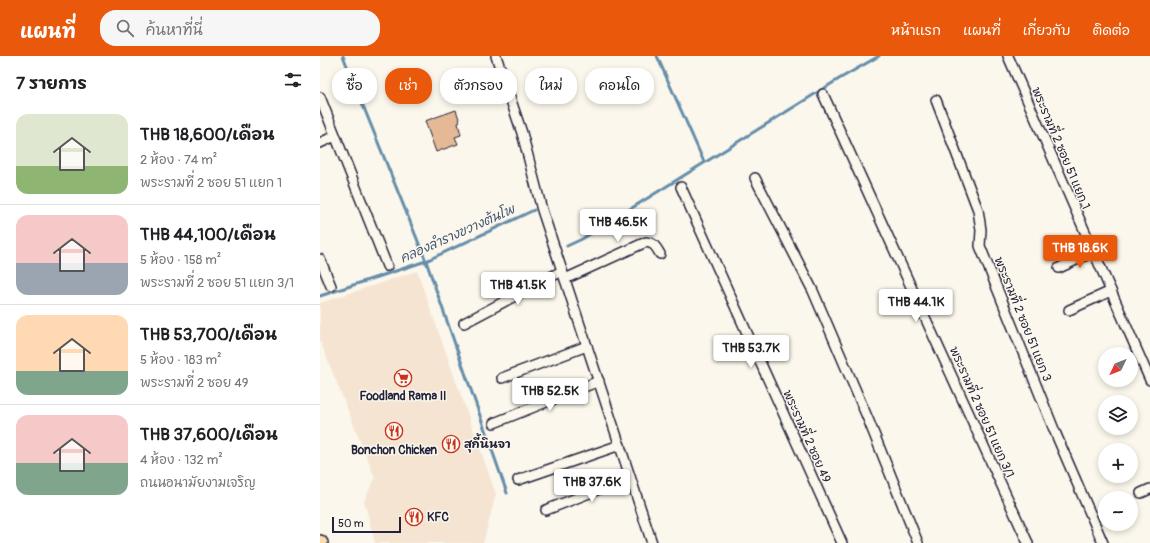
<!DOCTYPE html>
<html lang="th">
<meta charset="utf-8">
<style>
body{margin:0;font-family:Pangolin,"Playpen Sans Thai",sans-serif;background:#f6f6f6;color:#202124;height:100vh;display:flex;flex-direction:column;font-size:15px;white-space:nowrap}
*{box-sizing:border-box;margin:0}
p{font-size:13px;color:#757577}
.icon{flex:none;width:22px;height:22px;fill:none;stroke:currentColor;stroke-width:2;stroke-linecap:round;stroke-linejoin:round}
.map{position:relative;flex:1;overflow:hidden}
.panel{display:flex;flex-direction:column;background:#fff;width:320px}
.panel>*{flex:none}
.guide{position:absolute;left:12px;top:12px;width:380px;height:36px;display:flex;gap:8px}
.needle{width:26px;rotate:227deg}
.buttons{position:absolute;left:778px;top:291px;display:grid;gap:8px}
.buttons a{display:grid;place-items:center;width:40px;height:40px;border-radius:50%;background:#fff;box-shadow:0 2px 6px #0003;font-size:20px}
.scale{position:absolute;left:12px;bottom:10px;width:69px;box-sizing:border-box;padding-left:4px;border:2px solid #22223b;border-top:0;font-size:11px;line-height:14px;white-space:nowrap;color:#22223b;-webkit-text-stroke:3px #fbf7ec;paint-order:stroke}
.price{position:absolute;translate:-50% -34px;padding:0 9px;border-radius:4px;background:#fff;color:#222;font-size:13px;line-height:26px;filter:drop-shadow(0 1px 2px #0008)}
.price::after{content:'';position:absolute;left:50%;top:24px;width:12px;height:9px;margin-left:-6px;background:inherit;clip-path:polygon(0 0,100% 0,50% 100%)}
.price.active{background:#ea580c;color:#fff}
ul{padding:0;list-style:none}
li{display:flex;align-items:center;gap:12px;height:100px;padding:0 16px}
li+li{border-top:1px solid #e0e0e0}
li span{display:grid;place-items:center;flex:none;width:112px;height:80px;border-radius:12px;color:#555}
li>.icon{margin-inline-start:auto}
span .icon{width:48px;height:48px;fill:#fffc;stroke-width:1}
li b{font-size:17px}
h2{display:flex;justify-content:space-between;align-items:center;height:48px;padding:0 16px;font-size:17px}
.tag{padding:0 14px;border-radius:16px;background:#fff;box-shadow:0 2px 6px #0003;font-size:14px;line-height:36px}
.tag.active{background:#ea580c;color:#fff}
header{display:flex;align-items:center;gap:24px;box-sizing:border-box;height:56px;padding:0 20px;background:#ea580c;color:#fff}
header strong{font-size:19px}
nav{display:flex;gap:22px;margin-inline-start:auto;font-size:14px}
.search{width:280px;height:36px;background:#f6f6f6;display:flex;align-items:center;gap:10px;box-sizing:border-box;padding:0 14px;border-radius:16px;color:#757577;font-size:15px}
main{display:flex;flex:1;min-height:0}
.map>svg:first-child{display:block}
</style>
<header>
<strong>แผนที่</strong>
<div class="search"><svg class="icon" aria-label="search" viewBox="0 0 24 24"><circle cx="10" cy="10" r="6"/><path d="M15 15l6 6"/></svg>ค้นหาที่นี่</div>
<nav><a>หน้าแรก</a><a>แผนที่</a><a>เกี่ยวกับ</a><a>ติดต่อ</a></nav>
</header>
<main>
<section class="panel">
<h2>7 รายการ<svg class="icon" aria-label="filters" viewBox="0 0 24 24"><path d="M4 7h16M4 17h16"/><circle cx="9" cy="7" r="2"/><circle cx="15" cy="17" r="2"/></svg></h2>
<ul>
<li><span style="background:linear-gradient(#dfe7d0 65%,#8fb573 0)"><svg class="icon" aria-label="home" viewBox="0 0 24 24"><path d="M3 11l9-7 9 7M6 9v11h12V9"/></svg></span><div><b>THB 18,600/เดือน</b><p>2 ห้อง · 74 m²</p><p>พระรามที่ 2 ซอย 51 แยก 1</p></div></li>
<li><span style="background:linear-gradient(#f6c9c9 60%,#9aa5b1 0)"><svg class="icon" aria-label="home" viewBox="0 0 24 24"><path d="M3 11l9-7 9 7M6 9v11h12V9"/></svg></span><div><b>THB 44,100/เดือน</b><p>5 ห้อง · 158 m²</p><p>พระรามที่ 2 ซอย 51 แยก 3/1</p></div></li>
<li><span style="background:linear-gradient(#ffd9b3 70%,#7fa58c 0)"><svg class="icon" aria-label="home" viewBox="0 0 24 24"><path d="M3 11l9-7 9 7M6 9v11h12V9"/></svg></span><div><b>THB 53,700/เดือน</b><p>5 ห้อง · 183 m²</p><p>พระรามที่ 2 ซอย 49</p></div></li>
<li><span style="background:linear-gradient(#f6c9c9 60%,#7fa58c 0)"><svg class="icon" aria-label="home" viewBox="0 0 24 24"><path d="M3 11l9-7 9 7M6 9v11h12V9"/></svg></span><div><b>THB 37,600/เดือน</b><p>4 ห้อง · 132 m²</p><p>ถนนอนามัยงามเจริญ</p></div></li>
</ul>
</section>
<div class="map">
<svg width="830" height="487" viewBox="0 0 830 487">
<rect width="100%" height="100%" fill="#fbf7ec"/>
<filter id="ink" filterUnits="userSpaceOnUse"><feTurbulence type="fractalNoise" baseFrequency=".025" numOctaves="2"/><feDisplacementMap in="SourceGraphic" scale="8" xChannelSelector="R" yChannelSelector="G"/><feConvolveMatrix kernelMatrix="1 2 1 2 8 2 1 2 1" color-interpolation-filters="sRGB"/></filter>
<g filter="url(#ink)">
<!-- built -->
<path fill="#f5e4d2" d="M97,215L176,438L163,487H55L44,445L55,422L0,285V247Z"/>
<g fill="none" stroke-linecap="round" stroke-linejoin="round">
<!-- stream -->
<g stroke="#658da9" stroke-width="3">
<path d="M23,0L106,205L187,437"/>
<path d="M337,0L384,106"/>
<path d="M247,190L262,183L519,23L559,0"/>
<path d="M0,240L106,205L214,154"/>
</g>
</g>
<!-- building -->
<path fill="#e6b996" stroke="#22223b" d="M136,54L140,66L138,67L141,79L135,81L138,88L116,96L105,65Z"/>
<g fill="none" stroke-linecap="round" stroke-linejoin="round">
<defs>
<g id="minor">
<path d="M176,0L202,77L222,154L332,487"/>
<path d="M688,0L830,324"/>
<path d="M503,38L708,487"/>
<path d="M0,41L67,210"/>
<path d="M616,44L658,154L661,174L660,190L735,376L783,487"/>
<path d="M0,87L15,80"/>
<path d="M435,122L493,235L548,363L598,487"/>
<path d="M361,131L522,487"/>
<path d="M0,203L11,230"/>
<path d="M739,212L773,196"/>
<path d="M245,223L326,186C334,187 336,191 340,198"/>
<path d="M749,254L791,235"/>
<path d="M144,267L242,215"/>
<path d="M182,322L267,290"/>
<path d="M174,367L279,325"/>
<path d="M198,424L300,389"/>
<path d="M821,437L830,433"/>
<path d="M226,454L310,421"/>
</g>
<path id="highway" d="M0,486L1,487"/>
</defs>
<!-- minor casing -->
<use href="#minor" stroke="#22223b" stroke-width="12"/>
<!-- highway casing -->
<use href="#highway" stroke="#22223b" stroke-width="16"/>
<!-- minor -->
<use href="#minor" stroke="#fbf7ec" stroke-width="9"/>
<!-- highway -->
<use href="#highway" stroke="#fddcac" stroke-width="13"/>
</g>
</g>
<!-- icons -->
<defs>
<symbol id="supermarket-ring" viewBox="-11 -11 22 22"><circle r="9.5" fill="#fbf7ec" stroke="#c8321e" stroke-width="1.5"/><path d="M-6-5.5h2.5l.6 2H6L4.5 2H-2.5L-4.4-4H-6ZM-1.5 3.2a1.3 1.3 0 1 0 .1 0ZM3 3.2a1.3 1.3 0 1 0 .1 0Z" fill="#c8321e"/></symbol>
<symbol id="restaurant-ring" viewBox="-11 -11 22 22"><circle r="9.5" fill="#fbf7ec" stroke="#c8321e" stroke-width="1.5"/><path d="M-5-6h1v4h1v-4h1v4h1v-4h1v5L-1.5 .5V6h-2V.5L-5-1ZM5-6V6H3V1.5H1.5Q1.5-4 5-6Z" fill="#c8321e"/></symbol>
</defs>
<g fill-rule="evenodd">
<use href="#supermarket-ring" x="73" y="312" width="20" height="20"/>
<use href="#restaurant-ring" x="64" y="365" width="20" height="20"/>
<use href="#restaurant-ring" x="121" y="378" width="20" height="20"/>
<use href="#restaurant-ring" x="84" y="451" width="20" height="20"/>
</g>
<g text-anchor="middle" stroke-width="3" stroke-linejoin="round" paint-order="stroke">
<!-- street labels -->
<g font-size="12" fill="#22223b" stroke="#fbf7ec">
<text transform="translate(741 92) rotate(67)" y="4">พระรามที่ 2 ซอย 51 แยก 1</text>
<text transform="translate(703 263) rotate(68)" y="4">พระรามที่ 2 ซอย 51 แยก 3</text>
<text transform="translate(662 356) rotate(66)" y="4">พระรามที่ 2 ซอย 51 แยก 3/1</text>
<text transform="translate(487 380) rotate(66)" y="4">พระรามที่ 2 ซอย 49</text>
</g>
<!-- poi labels -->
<g font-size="12" font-weight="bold" fill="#22223b" stroke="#fbf7ec">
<text x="83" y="344">Foodland Rama II</text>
<text x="144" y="392" text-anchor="start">สุกี้นินจา</text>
<text x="74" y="398">Bonchon Chicken</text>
<text x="107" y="465" text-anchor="start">KFC</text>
</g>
<!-- water labels -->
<g font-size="13" font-style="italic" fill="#435772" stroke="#fbf7ec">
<text transform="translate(137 177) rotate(-24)" y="5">คลองลำรางขวางต้นโพ</text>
</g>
</g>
</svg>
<div class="buttons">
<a><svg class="needle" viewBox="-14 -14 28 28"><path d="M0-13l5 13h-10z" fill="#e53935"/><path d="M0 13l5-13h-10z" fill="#757577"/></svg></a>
<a><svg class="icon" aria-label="layers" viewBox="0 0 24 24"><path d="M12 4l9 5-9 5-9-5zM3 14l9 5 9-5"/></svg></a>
<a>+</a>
<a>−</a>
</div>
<div class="scale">50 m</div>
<b class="price" style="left:298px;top:187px">THB 46.5K</b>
<b class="price active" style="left:760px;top:213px">THB 18.6K</b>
<b class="price" style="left:198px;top:250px">THB 41.5K</b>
<b class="price" style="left:596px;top:267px">THB 44.1K</b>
<b class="price" style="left:431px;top:313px">THB 53.7K</b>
<b class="price" style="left:230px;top:356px">THB 52.5K</b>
<b class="price" style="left:272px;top:447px">THB 37.6K</b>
<div class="guide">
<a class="tag">ซื้อ</a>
<a class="tag active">เช่า</a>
<a class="tag">ตัวกรอง</a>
<a class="tag">ใหม่</a>
<a class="tag">คอนโด</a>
</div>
</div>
</main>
